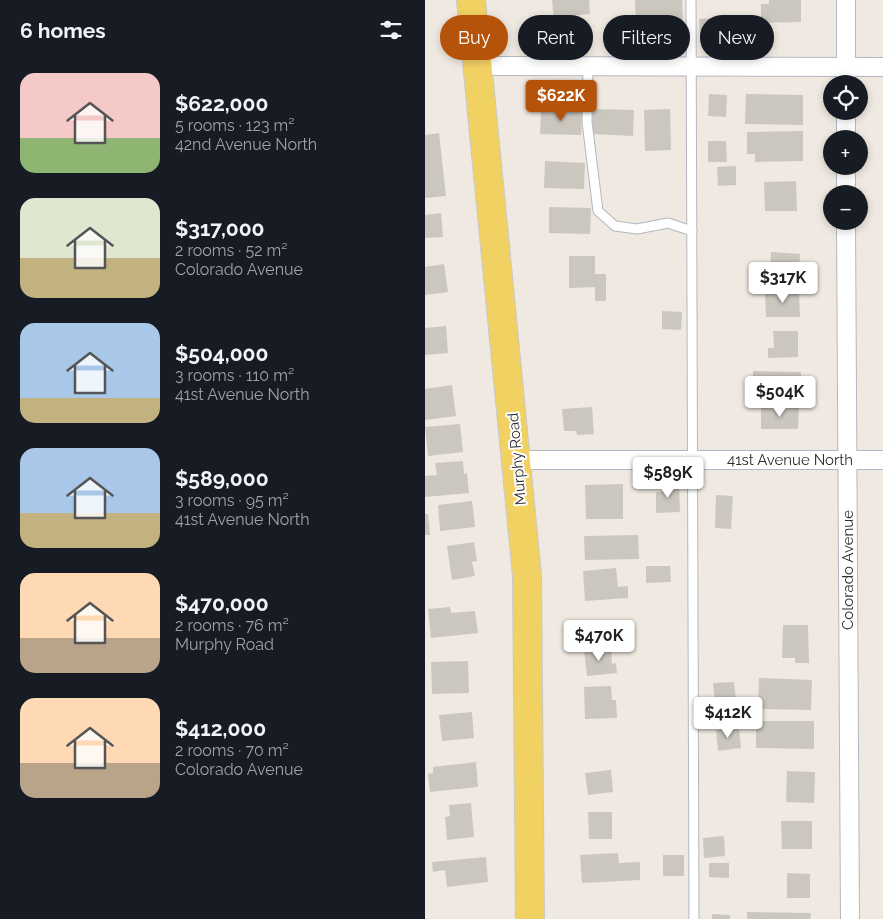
<!DOCTYPE html>
<meta charset="utf-8">
<style>
body{margin:0;font-family:Raleway,sans-serif;background:#242831;color:#f1f3f6;height:100vh;display:flex;flex-direction:column;font-size:19px;white-space:nowrap}
*{box-sizing:border-box;margin:0}
p{font-size:16px;color:#9ea1a6}
.icon{flex:none;width:28px;height:28px;fill:none;stroke:currentColor;stroke-width:2;stroke-linecap:round;stroke-linejoin:round}
.map{position:relative;flex:1;overflow:hidden}
.sheet{display:flex;flex-direction:column;background:#171b24;width:425px}
.sheet>*{flex:none}
.top-card{position:absolute;left:15px;top:15px;width:368px;height:45px;display:flex;gap:10px}
.buttons{position:absolute;left:398px;top:75px;display:grid;gap:10px}
.buttons a{display:grid;place-items:center;width:45px;height:45px;border-radius:50%;background:#171b24;box-shadow:0 2px 8px #0003;font-size:25px}
.price{position:absolute;translate:-50% -42px;padding:0 11px;border-radius:5px;background:#fff;color:#222;font-size:16px;line-height:32px;filter:drop-shadow(0 1px 2px #0008)}
.price::after{content:'';position:absolute;left:50%;top:30px;width:15px;height:11px;margin-left:-8px;background:inherit;clip-path:polygon(0 0,100% 0,50% 100%)}
.price.selected{background:#b45309;color:#fff}
ul{padding:0;list-style:none}
li{display:flex;align-items:center;gap:15px;height:125px;padding:0 20px}
li span{display:grid;place-items:center;flex:none;width:140px;height:100px;border-radius:15px;color:#555}
li>.icon{margin-inline-start:auto}
span .icon{width:60px;height:60px;fill:#fffc;stroke-width:1}
li b{font-size:21px}
h2{display:flex;justify-content:space-between;align-items:center;height:60px;padding:0 20px;font-size:21px}
.tag{padding:0 18px;border-radius:22px;background:#171b24;box-shadow:0 2px 8px #0003;font-size:18px;line-height:45px}
.tag.selected{background:#b45309;color:#fff}
main{display:flex;flex:1;min-height:0}
.map>svg:first-child{display:block}
</style>
<main>
<section class="sheet">
<h2>6 homes<svg class="icon" aria-label="filters" viewBox="0 0 24 24"><path d="M4 7h16M4 17h16"/><circle cx="9" cy="7" r="2"/><circle cx="15" cy="17" r="2"/></svg></h2>
<ul>
<li><span style="background:linear-gradient(#f6c9c9 65%,#8fb573 0)"><svg class="icon" aria-label="home" viewBox="0 0 24 24"><path d="M3 11l9-7 9 7M6 9v11h12V9"/></svg></span><div><b>$622,000</b><p>5 rooms · 123 m²</p><p>42nd Avenue North</p></div></li>
<li><span style="background:linear-gradient(#dfe7d0 60%,#c2b280 0)"><svg class="icon" aria-label="home" viewBox="0 0 24 24"><path d="M3 11l9-7 9 7M6 9v11h12V9"/></svg></span><div><b>$317,000</b><p>2 rooms · 52 m²</p><p>Colorado Avenue</p></div></li>
<li><span style="background:linear-gradient(#a9c7e8 75%,#c2b280 0)"><svg class="icon" aria-label="home" viewBox="0 0 24 24"><path d="M3 11l9-7 9 7M6 9v11h12V9"/></svg></span><div><b>$504,000</b><p>3 rooms · 110 m²</p><p>41st Avenue North</p></div></li>
<li><span style="background:linear-gradient(#a9c7e8 65%,#c2b280 0)"><svg class="icon" aria-label="home" viewBox="0 0 24 24"><path d="M3 11l9-7 9 7M6 9v11h12V9"/></svg></span><div><b>$589,000</b><p>3 rooms · 95 m²</p><p>41st Avenue North</p></div></li>
<li><span style="background:linear-gradient(#ffd9b3 65%,#b9a48a 0)"><svg class="icon" aria-label="home" viewBox="0 0 24 24"><path d="M3 11l9-7 9 7M6 9v11h12V9"/></svg></span><div><b>$470,000</b><p>2 rooms · 76 m²</p><p>Murphy Road</p></div></li>
<li><span style="background:linear-gradient(#ffd9b3 65%,#b9a48a 0)"><svg class="icon" aria-label="home" viewBox="0 0 24 24"><path d="M3 11l9-7 9 7M6 9v11h12V9"/></svg></span><div><b>$412,000</b><p>2 rooms · 70 m²</p><p>Colorado Avenue</p></div></li>
</ul>
</section>
<div class="map">
<svg width="458" height="919" viewBox="0 0 458 919">
<rect width="100%" height="100%" fill="#efe9e1"/>
<!-- building -->
<g fill="#cbc7bf">
<path d="M127,0H164L165,14L143,16L144,21L129,22Z"/>
<path d="M210,0H257L258,23L211,25Z"/>
<path d="M344,0H376V22L336,23V4H344Z"/>
<path d="M290,18L291,36H275L274,19Z"/>
<path d="M284,94L302,95L301,117L283,116Z"/>
<path d="M321,94L378,95V125L320,124Z"/>
<path d="M116,109L157,110L156,135L115,134Z"/>
<path d="M168,109L209,110L208,136L167,134Z"/>
<path d="M245,109L246,150L220,151L219,110Z"/>
<path d="M378,131V161L330,162V154H322V132Z"/>
<path d="M14,133L21,196L0,198V135Z"/>
<path d="M283,141H301L302,162H283Z"/>
<path d="M120,161L160,163L159,189L119,188Z"/>
<path d="M311,166V185L293,186L292,167Z"/>
<path d="M371,181L372,211H340L339,182Z"/>
<path d="M124,207L166,208L165,234L124,233Z"/>
<path d="M16,213L18,237L0,238V215Z"/>
<path d="M346,252L375,254L374,279L345,278Z"/>
<path d="M144,256H170V274H181V301H170V287L144,288Z"/>
<path d="M19,264L23,292L0,295V267Z"/>
<path d="M374,291L375,317H341L340,292Z"/>
<path d="M237,311L257,312L256,330L237,329Z"/>
<path d="M21,326L23,353L0,355V328Z"/>
<path d="M348,331H373V357L343,358V348H349Z"/>
<path d="M328,371L376,372L375,392H328Z"/>
<path d="M27,385L31,416L0,420V389Z"/>
<path d="M167,407L169,434L152,435L151,431H139L137,409Z"/>
<path d="M336,407H374L373,429H336Z"/>
<path d="M35,424L38,452L3,456L0,427Z"/>
<path d="M38,461L39,474L42,473L44,493L0,497V476L12,475L10,463Z"/>
<path d="M198,484V519H161L160,485Z"/>
<path d="M237,484H254L255,512L231,513V492H237Z"/>
<path d="M291,495L308,496L306,529L290,528Z"/>
<path d="M47,501L50,527L15,531L13,505Z"/>
<path d="M0,514H3L5,535H0Z"/>
<path d="M213,535L214,559L160,560L159,536Z"/>
<path d="M49,542L52,561L47,562L50,576L27,580L22,546Z"/>
<path d="M221,566H245L246,582L221,583Z"/>
<path d="M191,568L193,587L203,586V598L160,601L158,571Z"/>
<path d="M25,607L26,613L50,611L53,633L6,638L3,609Z"/>
<path d="M358,625H383L384,663H370V658H357Z"/>
<path d="M186,647L187,664L191,663L192,673L162,676L159,649Z"/>
<path d="M43,661L44,693L7,694L6,662Z"/>
<path d="M334,678L387,680L386,710L333,709Z"/>
<path d="M309,682L311,702L290,703L288,683Z"/>
<path d="M186,686L187,700H191L192,718L160,719L159,687Z"/>
<path d="M47,712L49,738L17,741L14,715Z"/>
<path d="M331,721H389V749L331,748Z"/>
<path d="M314,728L316,748L293,751L291,730Z"/>
<path d="M51,762L53,787L5,792L3,774L8,773V767Z"/>
<path d="M186,770L188,792L163,795L160,773Z"/>
<path d="M362,771L390,772L389,803L361,802Z"/>
<path d="M46,803L49,837L22,840L20,817L25,816L24,805Z"/>
<path d="M163,812H187V839H164Z"/>
<path d="M356,821H387V849H357Z"/>
<path d="M299,836L300,856L279,858L278,838Z"/>
<path d="M193,853L194,863L215,862V880L157,883L155,855Z"/>
<rect x="238" y="855" width="21" height="21"/>
<path d="M61,857L63,882L22,887L20,870L8,872L7,862Z"/>
<path d="M284,863H304V878L284,877Z"/>
<path d="M362,873L385,874V898H362Z"/>
<path d="M322,912L386,913L385,919H322Z"/>
<path d="M287,914L305,915V919H287Z"/>
</g>
<g fill="none" stroke-linecap="round" stroke-linejoin="round">
<defs>
<g id="lane">
<path d="M266,0L269,919"/>
<path d="M163,66L162,122L173,211L190,226L212,229L243,223L267,231"/>
</g>
<g id="street">
<path d="M52,66L458,67"/>
<path d="M421,84V0"/>
<path d="M421,111V139"/>
<path d="M421,166V194"/>
<path d="M421,221L425,919"/>
<path d="M92,460H458"/>
</g>
<path id="primary" d="M46,0L102,575L105,919"/>
</defs>
<!-- lane casing -->
<use href="#lane" stroke="#b4b7c1" stroke-width="11"/>
<!-- street casing -->
<use href="#street" stroke="#b4b7c1" stroke-width="20"/>
<!-- primary casing -->
<use href="#primary" stroke="#c9c9c9" stroke-width="30"/>
<!-- lane -->
<use href="#lane" stroke="#fff" stroke-width="9"/>
<!-- street -->
<use href="#street" stroke="#fff" stroke-width="18"/>
<!-- primary -->
<use href="#primary" stroke="#f2d163" stroke-width="28"/>
</g>
<g text-anchor="middle" stroke-width="4" stroke-linejoin="round" paint-order="stroke">
<!-- street labels -->
<g font-size="15" fill="#2e2e2e" stroke="#fff">
<text transform="translate(92 459) rotate(-95)" y="5">Murphy Road</text>
<text x="365" y="465">41st Avenue North</text>
<text transform="translate(423 570) rotate(-90)" y="5">Colorado Avenue</text>
</g>
</g>
</svg>
<div class="buttons">
<a><svg class="icon" aria-label="locate" viewBox="0 0 24 24"><circle cx="12" cy="12" r="6"/><path d="M12 2v4M12 18v4M2 12h4M18 12h4"/></svg></a>
<a>+</a>
<a>−</a>
</div>
<b class="price selected" style="left:136px;top:122px">$622K</b>
<b class="price" style="left:358px;top:304px">$317K</b>
<b class="price" style="left:355px;top:418px">$504K</b>
<b class="price" style="left:243px;top:499px">$589K</b>
<b class="price" style="left:174px;top:662px">$470K</b>
<b class="price" style="left:303px;top:739px">$412K</b>
<div class="top-card">
<a class="tag selected">Buy</a>
<a class="tag">Rent</a>
<a class="tag">Filters</a>
<a class="tag">New</a>
</div>
</div>
</main>
